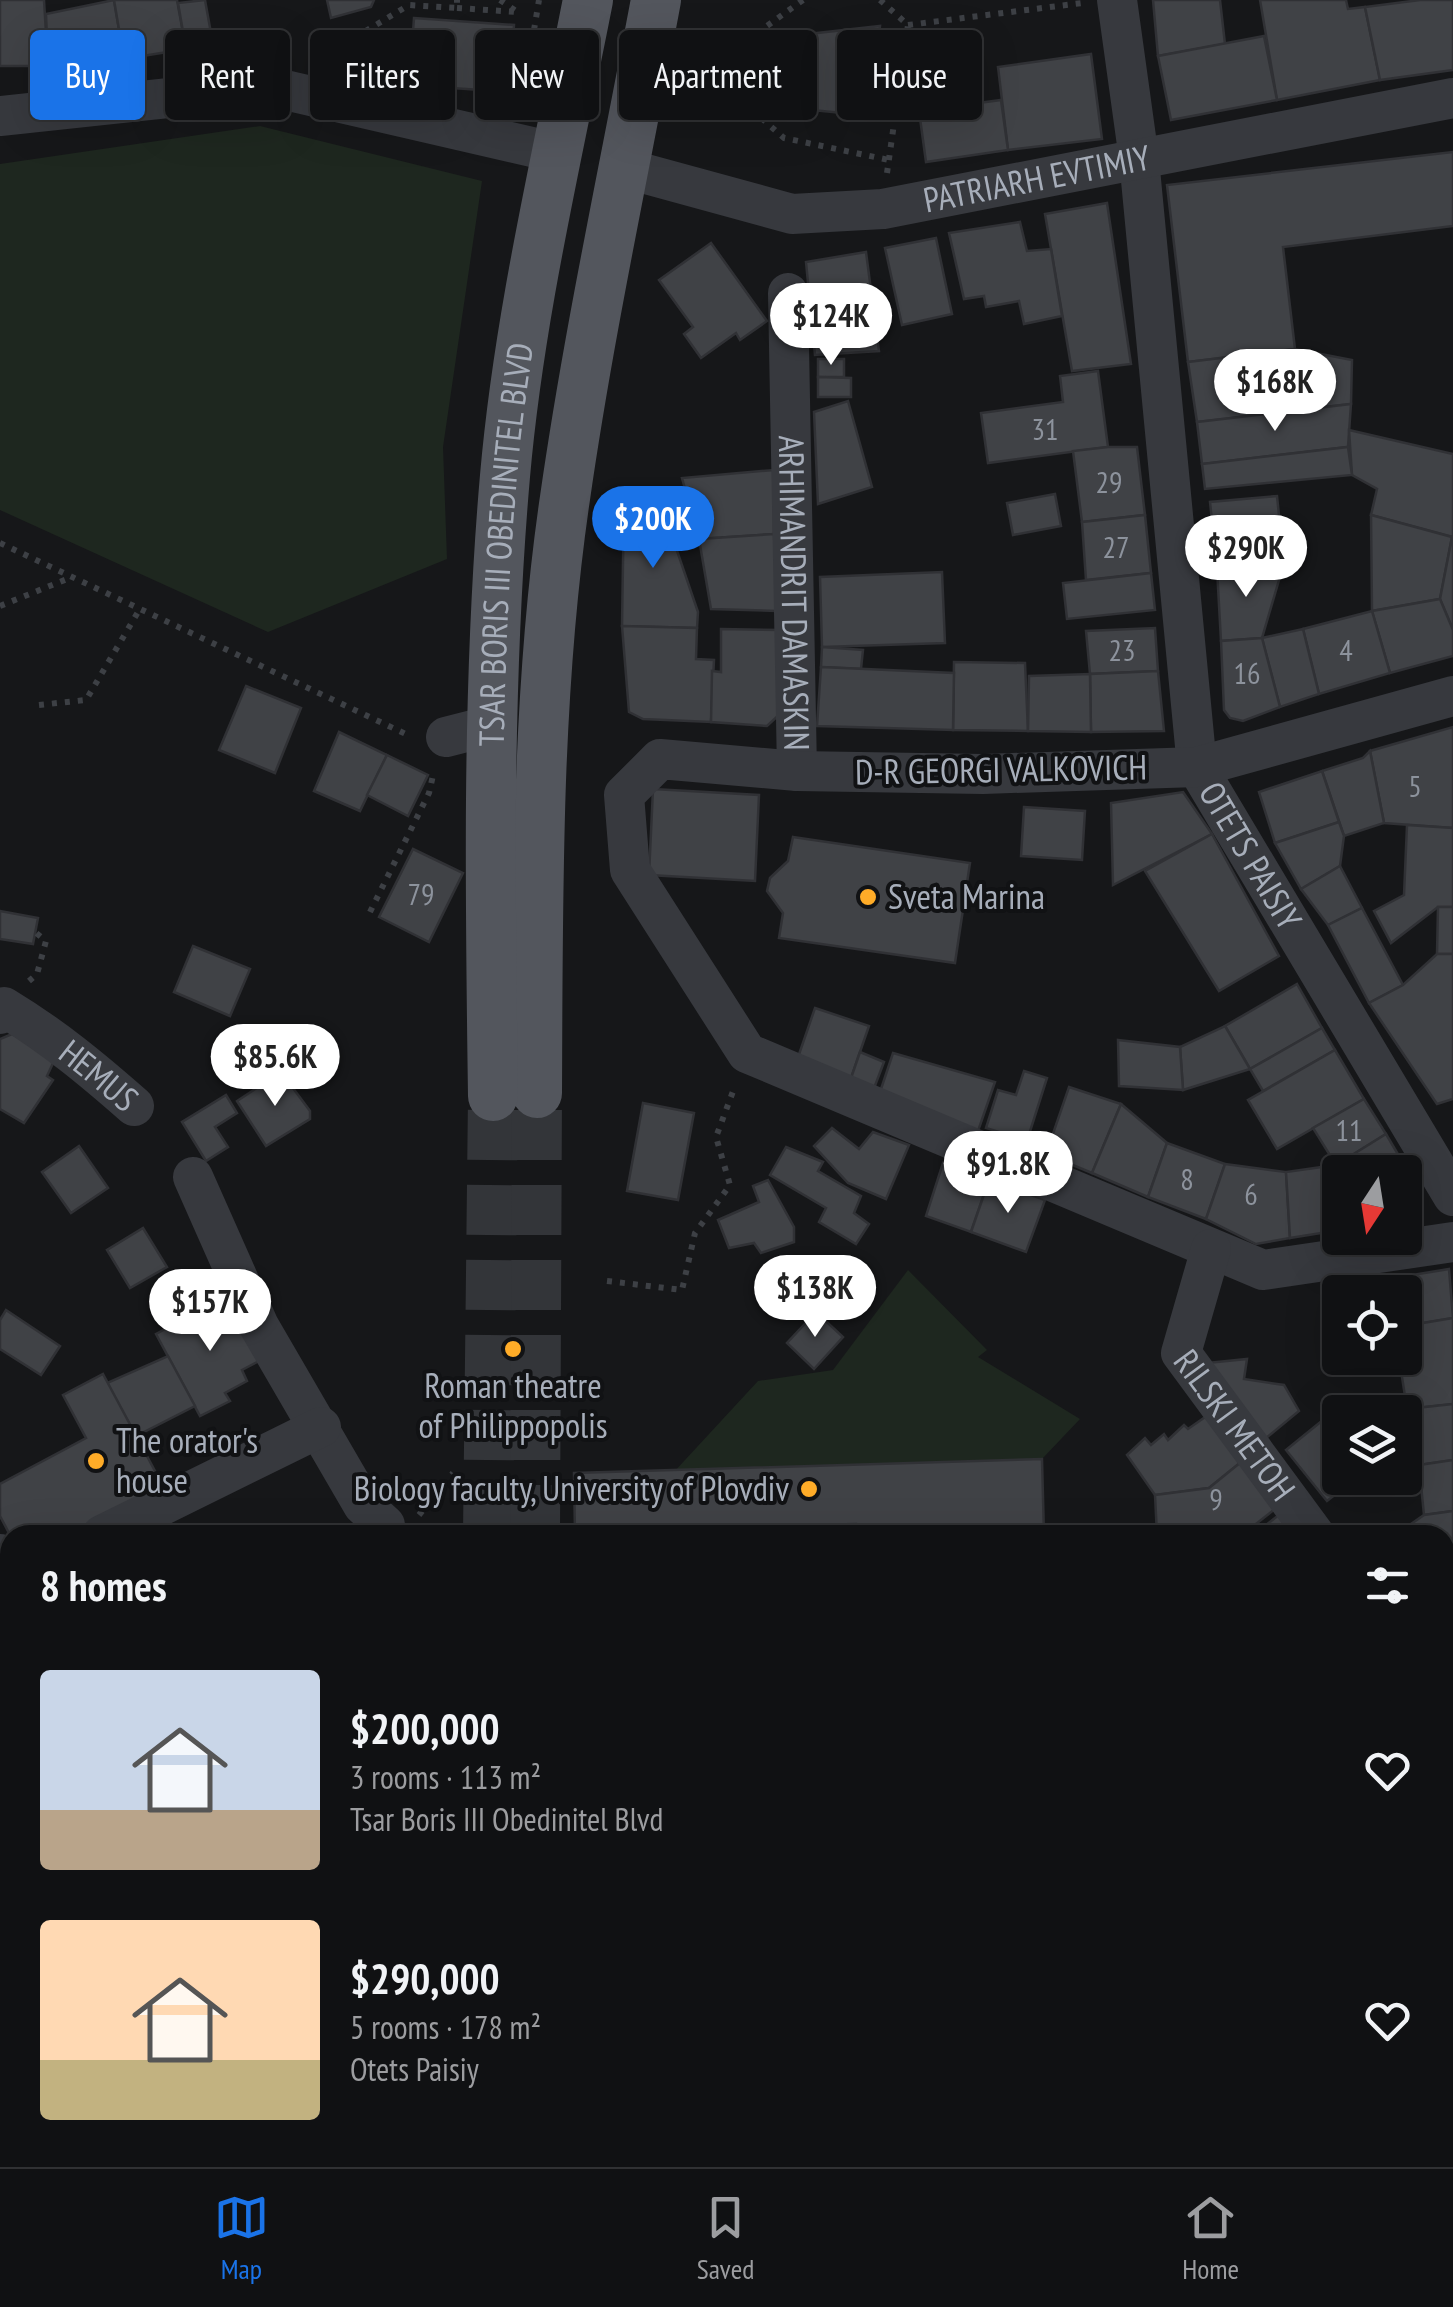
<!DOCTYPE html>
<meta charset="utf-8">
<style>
body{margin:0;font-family:"PT Sans Narrow",sans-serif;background:#191a1c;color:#f1f3f6;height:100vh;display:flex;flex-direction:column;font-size:38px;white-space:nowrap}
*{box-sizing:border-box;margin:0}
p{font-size:32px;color:#9c9da0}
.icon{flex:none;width:55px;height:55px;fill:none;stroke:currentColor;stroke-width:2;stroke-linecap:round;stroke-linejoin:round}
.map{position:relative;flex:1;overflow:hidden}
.drawer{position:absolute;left:0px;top:1525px;width:1455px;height:642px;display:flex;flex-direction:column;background:#101113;border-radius:30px 30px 0 0;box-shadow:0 10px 40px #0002,0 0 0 2px #303133}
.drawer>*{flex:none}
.banner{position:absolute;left:30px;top:30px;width:1395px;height:90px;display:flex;gap:20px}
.needle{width:65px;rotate:192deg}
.fabs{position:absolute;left:1322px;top:1155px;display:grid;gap:20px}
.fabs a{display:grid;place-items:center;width:100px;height:100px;border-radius:10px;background:#101113;box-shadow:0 10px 40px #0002,0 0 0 2px #303133;font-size:50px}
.price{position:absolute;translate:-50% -85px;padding:0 22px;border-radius:35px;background:#fff;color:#222;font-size:32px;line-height:65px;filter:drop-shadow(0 2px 5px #0008)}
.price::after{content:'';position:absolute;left:50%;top:60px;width:30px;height:22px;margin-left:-15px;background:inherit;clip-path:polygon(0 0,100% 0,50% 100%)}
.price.on{background:#1a73e8;color:#fff}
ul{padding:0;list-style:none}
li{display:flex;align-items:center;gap:30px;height:250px;padding:0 40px}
li span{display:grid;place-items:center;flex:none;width:280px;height:200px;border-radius:10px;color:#555}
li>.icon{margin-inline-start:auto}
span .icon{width:120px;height:120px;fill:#fffc;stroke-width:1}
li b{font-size:42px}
h2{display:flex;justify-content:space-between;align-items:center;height:120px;padding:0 40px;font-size:42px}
.pill{padding:0 35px;border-radius:10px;background:#101113;box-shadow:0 10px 40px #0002,0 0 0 2px #303133;font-size:35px;line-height:90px}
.pill.on{background:#1a73e8;color:#fff}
.dock{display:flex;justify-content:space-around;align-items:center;height:140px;border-top:2px solid #303133;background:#101113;font-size:28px;color:#9c9da0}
.dock a{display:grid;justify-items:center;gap:5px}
.dock .on{color:#1a73e8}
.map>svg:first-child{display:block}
</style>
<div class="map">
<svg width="1453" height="2167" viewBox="0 0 1453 2167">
<rect width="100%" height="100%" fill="#161719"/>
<!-- green -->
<g fill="#1e271f">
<path d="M260,126L482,181L443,447L447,559L268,632L0,510V164Z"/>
<path d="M908,1270L987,1350L978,1357L1080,1419L1042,1459L673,1473L758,1381L833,1370Z"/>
<path d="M1453,2037V2121L1445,2124V2050Z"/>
</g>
<!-- building -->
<g fill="#404246" stroke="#303135" stroke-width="2.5">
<path d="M0,0H44L48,66H0Z"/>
<path d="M114,0L124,59L48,66L46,14Z"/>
<path d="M114,0H177L186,49L124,59Z"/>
<path d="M205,0L213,44L186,49L178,3Z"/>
<path d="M327,0H374L371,7L331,18Z"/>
<path d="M1153,0H1220L1225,44L1158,56Z"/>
<path d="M1260,0H1346L1348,9L1365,7L1380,80L1277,100Z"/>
<path d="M1420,0H1453V70L1380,80L1365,7Z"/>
<path d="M414,18L514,25L509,92L409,85Z"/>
<path d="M880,26L872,87L842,113L792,108L757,74L764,39Z"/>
<path d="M1264,36L1277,100L1171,120L1158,56Z"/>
<path d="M1091,54L1102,139L1008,150L998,67Z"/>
<path d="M1001,100L1008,150L926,162L919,111Z"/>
<path d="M1453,152V226L1283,247L1295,349L1188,362L1167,185Z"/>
<path d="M1107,203L1131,364L1072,371L1045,214Z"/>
<path d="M1020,222L1027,251L1051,249L1062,316L1024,324L1019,301L986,307L984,296L964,299L949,233Z"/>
<path d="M936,238L952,314L902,325L885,248Z"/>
<path d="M711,243L767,321L740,340L736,333L701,358L684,334L693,327L659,280Z"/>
<path d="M866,252L879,351L815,355L806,262Z"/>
<path d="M1295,349L1352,360L1351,404L1197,422L1188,362Z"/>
<rect x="818" y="359" width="26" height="18"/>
<path d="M1098,371L1108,447L988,463L981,413L1063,402L1060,376Z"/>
<path d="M818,377L851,378V397H818Z"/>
<path d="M848,401L872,487L818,504L814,412Z"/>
<path d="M1351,404L1348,447L1202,464L1197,422Z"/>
<path d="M1349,430L1453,454V537L1371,515L1377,489L1352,475Z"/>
<path d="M1108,447H1137L1145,515L1082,522L1073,451Z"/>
<path d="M1348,447L1352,475L1205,489L1202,464Z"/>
<path d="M774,470V534L699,539L682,478Z"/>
<path d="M1055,494L1061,526L1013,535L1007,503Z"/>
<path d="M1277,496L1284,563L1217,569L1210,502Z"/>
<path d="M624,497L660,501L698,612L697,628L622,626Z"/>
<path d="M1145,515L1151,573L1086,580L1082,522Z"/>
<path d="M1371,515L1452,537L1440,599L1372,611Z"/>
<path d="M774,534L777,611L711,609L699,539Z"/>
<path d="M1452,537H1453V630L1440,599Z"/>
<path d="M1284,563L1262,638L1221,641L1217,569Z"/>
<path d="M942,572L945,643L822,647L820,577Z"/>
<path d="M1151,573L1155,610L1067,619L1063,583Z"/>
<path d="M1440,599L1453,630V656L1390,673L1372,611Z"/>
<path d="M1372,611L1390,673L1319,694L1303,629Z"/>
<path d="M622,626L697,628L696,659L714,660L711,722L643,719L629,712Z"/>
<path d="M1155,628L1158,671L1090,674L1086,631Z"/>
<path d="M721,629L783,630L780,714L767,726L711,722L712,671L721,672Z"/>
<path d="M1303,629L1319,694L1280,707L1262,638Z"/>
<path d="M1262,638L1280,707L1243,721L1230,718L1224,710L1221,641Z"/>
<path d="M822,647L863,650L861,669L821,667Z"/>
<path d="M954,662L1025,663L1028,731L953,730Z"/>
<path d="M821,667L954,673L953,730L817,726Z"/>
<path d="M1158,671L1164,731L1091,732L1090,674Z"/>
<path d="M1090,674L1091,732L1028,731L1029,676Z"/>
<path d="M246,686L301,708L275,773L219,750Z"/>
<path d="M1453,727V828L1384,823L1370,751Z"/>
<path d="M339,732L387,755L360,811L314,791Z"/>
<path d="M1370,751L1384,823L1344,836L1322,771L1363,758Z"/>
<path d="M387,755L428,775L408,816L367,795Z"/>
<path d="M1322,771L1339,822L1275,843L1259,792Z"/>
<path d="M653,789L759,795L755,881L649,875Z"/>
<path d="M1183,792L1212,834L1113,885L1111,803Z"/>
<path d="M1024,807L1085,811L1082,860L1021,856Z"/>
<path d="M1339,822L1344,836L1340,866L1301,889L1275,843Z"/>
<path d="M1407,825L1453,828V907H1438L1391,943L1374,911L1404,895Z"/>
<path d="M1212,834L1279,956L1219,991L1145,871Z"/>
<path d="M793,837L970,863L955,963L779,938L783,913L767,891L770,878L788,861Z"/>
<path d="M413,849L463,873L429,942L379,917Z"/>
<path d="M1340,866L1362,908L1328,925L1301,889Z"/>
<path d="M1438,907H1453V954H1437Z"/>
<path d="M1362,908L1403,985L1369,1003L1328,925Z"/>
<path d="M0,911L38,918L33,944L0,939Z"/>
<path d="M193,946L250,969L230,1016L174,992Z"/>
<path d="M1437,954H1453V1099L1437,1104L1369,1003L1403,985Z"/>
<path d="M1297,984L1322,1028L1250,1069L1225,1026Z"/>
<path d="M815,1008L869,1026L850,1081L796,1063Z"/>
<path d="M1225,1026L1250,1069L1183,1090L1180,1047Z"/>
<path d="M1322,1028L1335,1050L1263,1091L1250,1069Z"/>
<path d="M277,1033L288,1063L245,1080L230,1043L251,1035L254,1042Z"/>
<path d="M12,1034L55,1059L47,1076L53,1080L24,1123L0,1109V1039Z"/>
<path d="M1118,1040L1180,1047L1183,1090L1119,1086Z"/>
<path d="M1335,1050L1364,1099L1277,1149L1248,1100Z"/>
<path d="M860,1052L884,1062L873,1091L850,1081Z"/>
<path d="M893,1053L995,1082L977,1134L877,1101Z"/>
<path d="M1024,1071L1047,1078L1027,1141L986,1128L998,1090L1016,1095Z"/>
<path d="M281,1072L310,1111V1119L266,1146L237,1101Z"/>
<path d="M1069,1087L1121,1104L1092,1173L1046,1154Z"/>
<path d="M226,1095L237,1113L215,1127L228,1147L206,1161L182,1122Z"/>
<path d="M1364,1099L1386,1134L1336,1165L1313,1128Z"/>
<path d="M643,1103L694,1113L678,1200L627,1191Z"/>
<path d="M1121,1104L1167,1143L1148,1197L1092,1173Z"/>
<path d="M832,1128L859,1149L873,1132L909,1145L886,1199L848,1183L814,1146Z"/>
<path d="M1386,1134L1422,1195L1414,1215L1405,1217V1172H1340V1188L1336,1165Z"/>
<path d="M1167,1143L1225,1164L1206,1219L1148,1197Z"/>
<path d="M79,1146L108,1188L71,1213L42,1172Z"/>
<path d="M786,1147L823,1162L818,1171L861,1196L854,1213L869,1224L856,1244L819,1222L826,1208L770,1175Z"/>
<path d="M943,1163L989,1180L971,1232L926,1216Z"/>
<path d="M1225,1164L1286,1172L1290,1238L1256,1244L1206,1219Z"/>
<path d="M1336,1165L1340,1230L1290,1238L1286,1172Z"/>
<path d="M768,1180L794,1227V1242L761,1253L754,1243L729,1248L718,1220L759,1202L753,1186Z"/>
<path d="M989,1180L1045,1200L1026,1252L971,1232Z"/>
<path d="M143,1228L167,1267L130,1288L107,1250Z"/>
<path d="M1449,1269L1453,1318L1405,1326V1292H1352L1351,1285Z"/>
<path d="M226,1296L261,1360L242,1370L247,1381L225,1393L230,1401L200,1416L156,1334Z"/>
<path d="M6,1310L60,1346L41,1375L0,1349V1320Z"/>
<path d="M816,1312L843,1337L814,1369L787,1343Z"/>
<path d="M1453,1318V1404L1407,1409L1399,1358H1405V1326Z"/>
<path d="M168,1356L195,1406L136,1436L107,1383Z"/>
<path d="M1247,1359L1244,1379L1284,1385L1299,1411L1265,1439L1207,1363Z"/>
<path d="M103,1374L163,1486L70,1535H10L0,1516V1484L86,1438L63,1395Z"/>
<path d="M1453,1404V1460L1419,1465L1407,1409Z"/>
<path d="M1339,1407L1344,1412H1340V1478H1356L1327,1501L1286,1450Z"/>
<path d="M1211,1413L1246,1458L1209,1488L1155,1495L1127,1455L1145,1438L1151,1445L1164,1434L1168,1440L1184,1425L1188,1429Z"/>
<path d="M1246,1458L1280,1505L1242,1535H1157L1155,1495L1209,1488Z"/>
<path d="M1042,1459L1044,1535H857L856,1524L668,1528V1535H575L574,1473Z"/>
<path d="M1453,1460V1511L1424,1515L1419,1465Z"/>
<path d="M1284,1511L1302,1535H1253Z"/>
<path d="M1453,1511V1617L1445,1615V1535H1395L1424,1515Z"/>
<path d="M7,1575L10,1576V1614L0,1612V1587Z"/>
<path d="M0,1643L10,1645V1747L0,1745Z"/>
<path d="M1445,1645H1453V1717L1445,1718Z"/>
<path d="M1453,1717V1775L1445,1748V1718Z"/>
<path d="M1450,1775H1453V1830L1445,1825Z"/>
<path d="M1445,1825L1453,1830V1905L1445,1918Z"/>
<path d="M1450,2139L1453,2167H1404L1402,2158H1445V2140Z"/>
<path d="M1363,2158L1364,2167L1315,2165L1352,2158Z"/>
<path d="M1363,2158H1402L1404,2167H1365Z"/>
</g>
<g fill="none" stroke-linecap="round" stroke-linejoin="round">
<!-- major-tunnel -->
<g stroke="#333539" stroke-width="50" stroke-dasharray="50 25" stroke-linecap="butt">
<path d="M488,1535L493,1096"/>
<path d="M535,1535L537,1093"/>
<path d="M480,2167V2158"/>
<path d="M531,2167V2158"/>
</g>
<!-- path -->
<g stroke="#3d4045" stroke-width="6" stroke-dasharray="5 8" stroke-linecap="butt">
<path d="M500,0L516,11"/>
<path d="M803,0L746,41L743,102L784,138L889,160"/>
<path d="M880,0L908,25L887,173"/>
<path d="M457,8L517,12"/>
<path d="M908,25L1082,3"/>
<path d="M534,30L539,0"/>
<path d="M321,58L409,5L457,8V0"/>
<path d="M0,543L410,736"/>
<path d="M0,606L72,577"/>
<path d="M39,705L86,700L141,607"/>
<path d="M370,912L429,793L434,771"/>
<path d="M29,981L37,974L46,941L35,932"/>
<path d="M607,1281L682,1290L695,1233L730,1185L716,1137L735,1086"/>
<path d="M419,1515L453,1473"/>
<path d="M1445,2079L1453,2074"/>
<path d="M1445,2124L1453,2121"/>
<path d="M558,2158V2167"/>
</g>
<!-- minor -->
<g stroke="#37393e" stroke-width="40">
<path id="s1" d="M1117,0L1139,159L1197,767L1453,1196"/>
<path d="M0,116L272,87L558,153"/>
<path id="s2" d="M624,168L792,214L883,209L1453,98"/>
<path id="s3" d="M788,293L797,771"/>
<path d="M1453,696L1197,767L983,774L797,771L660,759L624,795L630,870L747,1053L1263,1270L1453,1242"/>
<path d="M446,737L493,725"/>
<path id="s4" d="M0,1014L4,1007C52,1036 92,1069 134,1106"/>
<path d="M193,1177L259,1326L363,1505L385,1525"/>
<path id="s5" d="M1211,1249L1181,1353L1315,1535"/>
<path d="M102,1535L321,1427"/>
<path d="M0,1554L10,1558"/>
<path d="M1445,1634L1453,1633"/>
<path d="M1445,1967L1453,1953"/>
<path d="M41,2167L52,2158H72"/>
<path d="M1233,2167L1243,2158"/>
</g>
<!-- major -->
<g stroke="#53565d" stroke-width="50">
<path d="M537,1093C538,895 536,694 565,498C589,331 625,166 656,0"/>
<path id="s6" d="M493,1096C490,890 487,682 505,476C519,316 557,158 588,0"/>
</g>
</g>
<!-- markers -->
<g fill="#ffac28" stroke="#111214" stroke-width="4">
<circle cx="868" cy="897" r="10"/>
<circle cx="513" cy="1349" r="10"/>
<circle cx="96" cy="1461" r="10"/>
<circle cx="809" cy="1489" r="10"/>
</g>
<g text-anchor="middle" stroke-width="8" stroke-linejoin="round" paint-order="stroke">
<!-- number labels -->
<g font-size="30" fill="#8d939d">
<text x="1045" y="440">31</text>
<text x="1109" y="493">29</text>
<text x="1116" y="558">27</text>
<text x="1122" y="661">23</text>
<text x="1346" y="661">4</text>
<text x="1247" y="684">16</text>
<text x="1415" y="797">5</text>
<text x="421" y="905">79</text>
<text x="1349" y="1141">11</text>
<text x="1187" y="1190">8</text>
<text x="1251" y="1205">6</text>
<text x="1216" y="1510">9</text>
</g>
<!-- street labels -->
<g font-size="35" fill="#a7aeba" stroke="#111214">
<text dy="12" stroke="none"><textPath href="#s2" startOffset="422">PATRIARH EVTIMIY</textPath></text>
<text dy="12" stroke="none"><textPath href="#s6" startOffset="552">TSAR BORIS III OBEDINITEL BLVD</textPath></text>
<text dy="12" stroke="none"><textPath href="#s3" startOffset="300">ARHIMANDRIT DAMASKIN</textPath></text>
<text transform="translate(1001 770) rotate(-1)" y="12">D-R GEORGI VALKOVICH</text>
<text dy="12" stroke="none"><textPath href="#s1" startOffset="875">OTETS PAISIY</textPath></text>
<text dy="12" stroke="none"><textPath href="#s4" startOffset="125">HEMUS</textPath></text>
<text dy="12" stroke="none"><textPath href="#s5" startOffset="198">RILSKI METOH</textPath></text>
</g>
<!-- poi labels -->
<g font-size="35" fill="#a7aeba" stroke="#111214" text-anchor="start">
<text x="888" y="909">Sveta Marina</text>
<text x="513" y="1398" text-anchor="middle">Roman theatre<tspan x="513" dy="40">of Philippopolis</tspan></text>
<text x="116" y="1453">The orator's<tspan x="116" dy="40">house</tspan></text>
<text x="789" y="1501" text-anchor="end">Biology faculty, University of Plovdiv</text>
</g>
</g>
</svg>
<div class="fabs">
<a><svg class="needle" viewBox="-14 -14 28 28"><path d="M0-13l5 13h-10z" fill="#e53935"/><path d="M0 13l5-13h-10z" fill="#9c9da0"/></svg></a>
<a><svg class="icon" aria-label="locate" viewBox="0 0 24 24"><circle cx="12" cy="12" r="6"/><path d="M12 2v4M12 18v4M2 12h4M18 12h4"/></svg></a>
<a><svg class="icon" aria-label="layers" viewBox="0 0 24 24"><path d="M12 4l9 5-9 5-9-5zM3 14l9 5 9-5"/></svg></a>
</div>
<b class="price" style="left:831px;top:368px">$124K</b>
<b class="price" style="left:1275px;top:434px">$168K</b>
<b class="price on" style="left:653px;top:571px">$200K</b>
<b class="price" style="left:1246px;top:600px">$290K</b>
<b class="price" style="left:275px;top:1109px">$85.6K</b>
<b class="price" style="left:1008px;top:1216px">$91.8K</b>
<b class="price" style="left:815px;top:1340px">$138K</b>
<b class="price" style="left:210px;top:1354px">$157K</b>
<div class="banner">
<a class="pill on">Buy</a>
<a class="pill">Rent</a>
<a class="pill">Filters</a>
<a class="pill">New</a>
<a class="pill">Apartment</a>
<a class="pill">House</a>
</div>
<section class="drawer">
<h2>8 homes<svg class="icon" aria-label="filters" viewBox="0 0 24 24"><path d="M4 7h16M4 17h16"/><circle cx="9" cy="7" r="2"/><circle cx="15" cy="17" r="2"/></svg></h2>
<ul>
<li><span style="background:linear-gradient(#c9d6e8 70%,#b9a48a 0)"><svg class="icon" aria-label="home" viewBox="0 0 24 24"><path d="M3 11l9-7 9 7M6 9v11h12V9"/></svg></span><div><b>$200,000</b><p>3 rooms · 113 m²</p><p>Tsar Boris III Obedinitel Blvd</p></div><svg class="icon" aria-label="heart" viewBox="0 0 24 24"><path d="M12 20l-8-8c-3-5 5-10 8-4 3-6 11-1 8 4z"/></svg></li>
<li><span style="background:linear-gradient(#ffd9b3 70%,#c2b280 0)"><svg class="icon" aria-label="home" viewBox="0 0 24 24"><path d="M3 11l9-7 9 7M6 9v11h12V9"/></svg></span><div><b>$290,000</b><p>5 rooms · 178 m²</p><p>Otets Paisiy</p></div><svg class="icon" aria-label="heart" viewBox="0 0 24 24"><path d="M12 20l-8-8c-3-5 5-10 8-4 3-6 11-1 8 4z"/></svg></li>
</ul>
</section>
</div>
<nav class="dock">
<a class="on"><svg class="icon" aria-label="map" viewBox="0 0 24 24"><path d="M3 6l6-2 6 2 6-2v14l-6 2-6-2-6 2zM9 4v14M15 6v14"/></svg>Map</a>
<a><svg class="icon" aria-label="saved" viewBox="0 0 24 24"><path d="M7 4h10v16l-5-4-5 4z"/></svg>Saved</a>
<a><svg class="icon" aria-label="home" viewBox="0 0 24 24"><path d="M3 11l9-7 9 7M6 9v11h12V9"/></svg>Home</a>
</nav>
